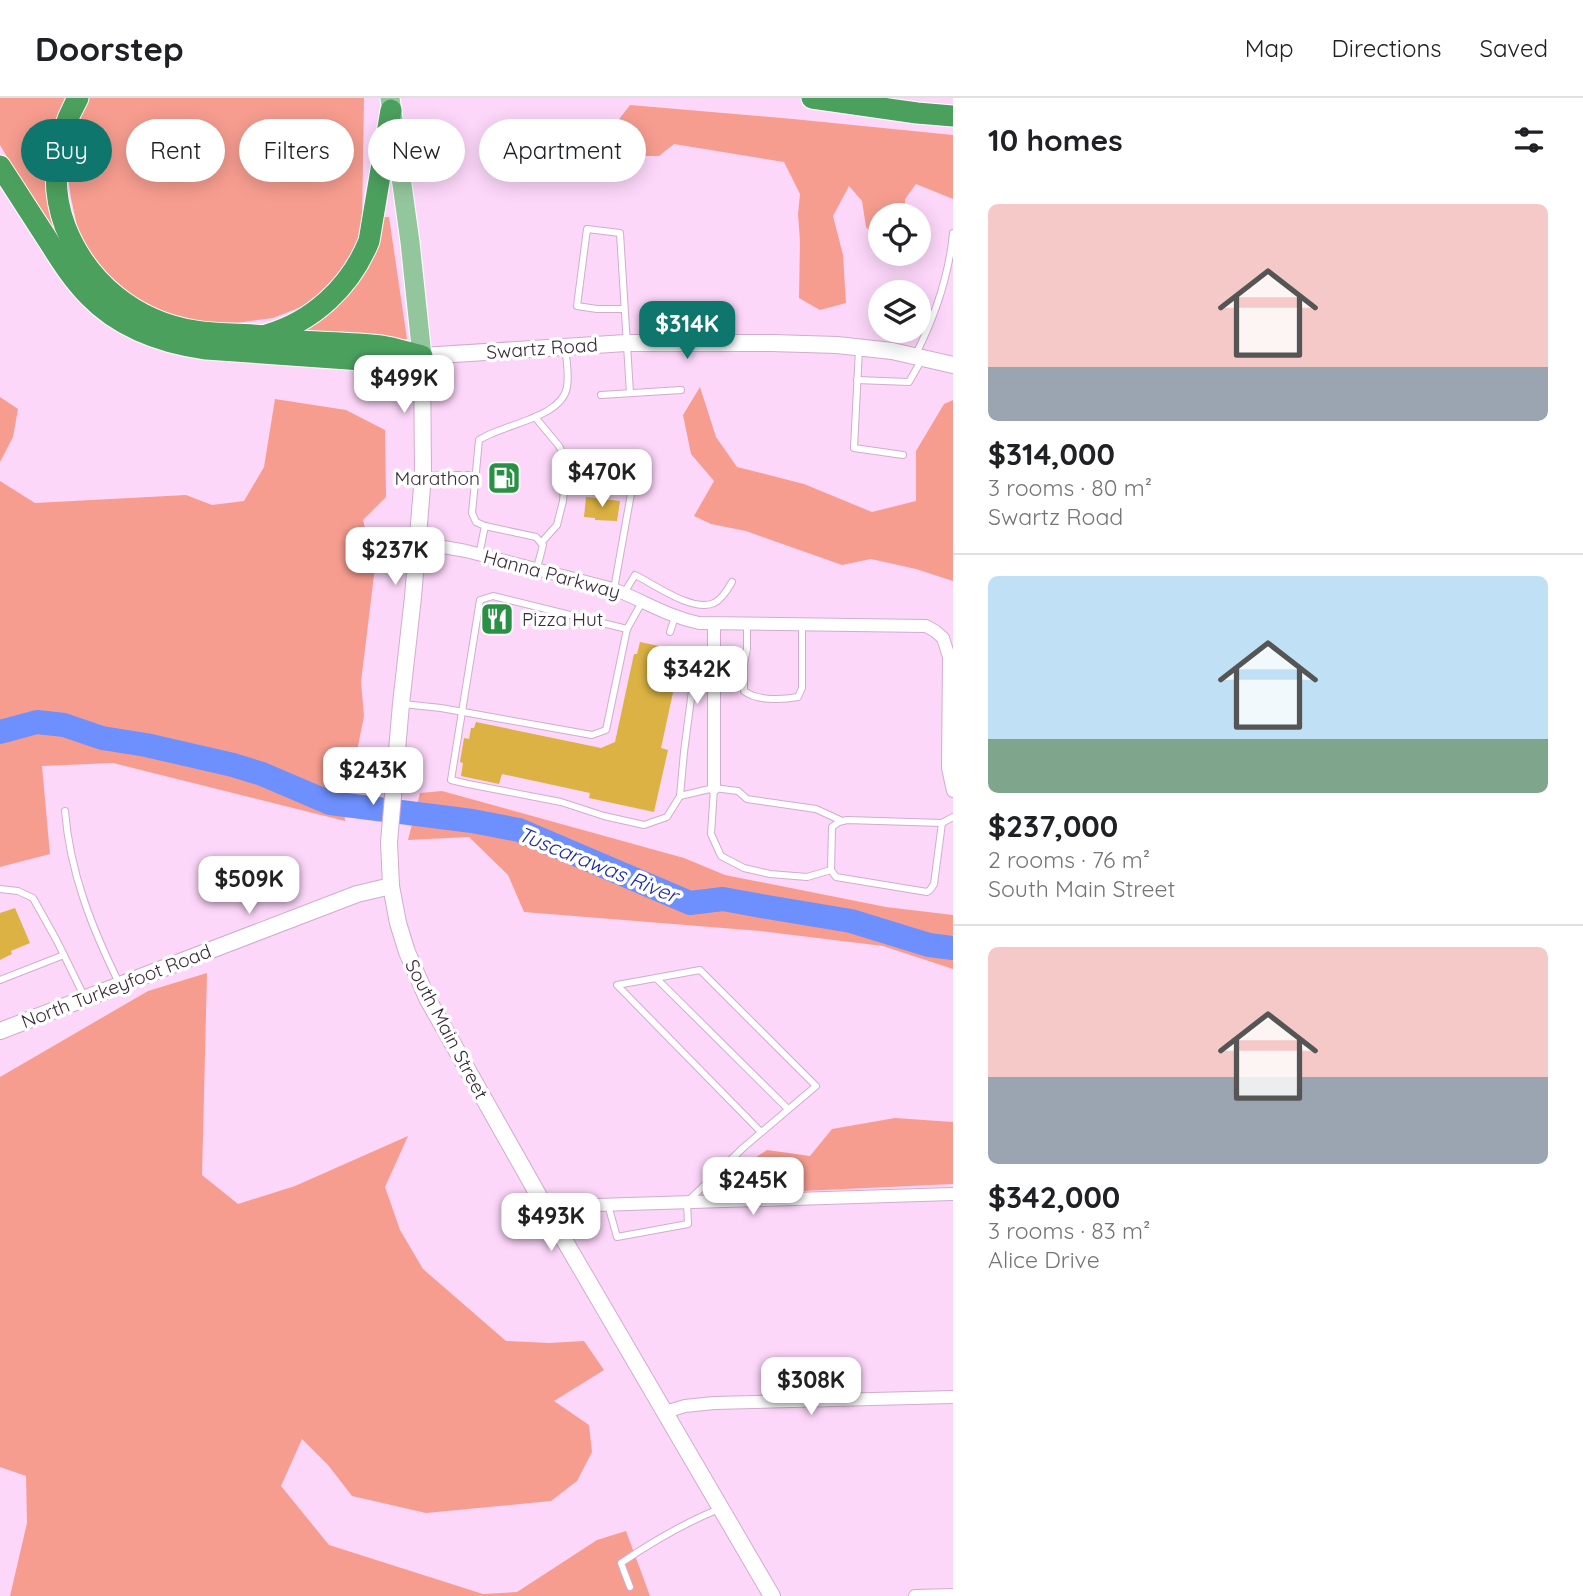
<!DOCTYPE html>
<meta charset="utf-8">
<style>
body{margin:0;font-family:Quicksand,sans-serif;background:#f2f2f2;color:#202124;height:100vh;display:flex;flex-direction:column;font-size:26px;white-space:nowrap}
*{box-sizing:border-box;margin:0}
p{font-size:23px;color:#757577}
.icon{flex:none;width:38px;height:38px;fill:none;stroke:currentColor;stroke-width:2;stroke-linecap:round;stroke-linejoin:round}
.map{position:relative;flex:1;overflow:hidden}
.sheet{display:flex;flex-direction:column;background:#fff;width:630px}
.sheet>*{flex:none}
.hud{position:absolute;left:21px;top:21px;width:665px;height:63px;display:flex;gap:14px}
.fabs{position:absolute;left:868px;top:105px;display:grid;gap:14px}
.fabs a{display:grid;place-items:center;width:63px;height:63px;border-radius:50%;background:#fff;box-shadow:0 4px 18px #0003;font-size:35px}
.price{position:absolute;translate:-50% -60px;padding:0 16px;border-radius:14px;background:#fff;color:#222;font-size:23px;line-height:46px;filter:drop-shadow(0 2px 4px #0008)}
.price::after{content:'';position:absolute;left:50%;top:42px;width:21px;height:16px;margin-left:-10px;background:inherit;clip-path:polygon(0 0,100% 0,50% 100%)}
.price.current{background:#0f766e;color:#fff}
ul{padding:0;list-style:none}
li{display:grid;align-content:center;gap:14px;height:371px;padding:0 35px}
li+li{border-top:2px solid #e0e0e0}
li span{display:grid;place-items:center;height:217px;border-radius:10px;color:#555}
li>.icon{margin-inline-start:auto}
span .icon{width:126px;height:126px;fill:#fffc;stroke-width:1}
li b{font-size:30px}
h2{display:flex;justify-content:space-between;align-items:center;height:84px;padding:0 35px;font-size:30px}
.tag{padding:0 24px;border-radius:32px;background:#fff;box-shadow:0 4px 18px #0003;font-size:24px;line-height:63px}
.tag.current{background:#0f766e;color:#fff}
header{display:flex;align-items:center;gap:42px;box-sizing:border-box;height:98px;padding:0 35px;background:#fff;border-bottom:2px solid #e0e0e0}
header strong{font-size:33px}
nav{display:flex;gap:38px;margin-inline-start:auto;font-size:24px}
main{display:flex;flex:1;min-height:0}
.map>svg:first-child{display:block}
</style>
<header>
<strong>Doorstep</strong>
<nav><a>Map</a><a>Directions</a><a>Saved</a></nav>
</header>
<main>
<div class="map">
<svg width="953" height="1498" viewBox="0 0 953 1498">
<rect width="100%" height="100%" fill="#fdd7fa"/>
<!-- green -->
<g fill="#f79d90">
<path d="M0,0H67C50,26 40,74 48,103C51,114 56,125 60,135L55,141L0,47Z"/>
<path d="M89,0H364L362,127L350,167L314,204L273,220L222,227L178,221L126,195L89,158L77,128L71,100L68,79L73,31L79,14Z"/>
<path d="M630,7L793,21L953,37V101L916,86L905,101V117H880V145L866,129L862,103L849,88L833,118L843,157L846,205L820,212L799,200L800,143L798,116L800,96L784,64L674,46L659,58H643L610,33Z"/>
<path d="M383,119H389L407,241L385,243L298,232Z"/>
<path d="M700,289L716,339L737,369L804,386L872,414L916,403V353L944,306L953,302V483L916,471L871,461L842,467L746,433L711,426L694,418L714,383L691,356L683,317Z"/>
<path d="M0,299L18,311L13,339L0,364Z"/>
<path d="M275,301L346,312L385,332L386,399L363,422L375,469L361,584L364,618L355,663L344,699L345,723L113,665L42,668L50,756L0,769V383L35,405L186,397L212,407L244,403L264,369Z"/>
<path d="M442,693L684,760L725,777L886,809L953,817V871L883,848L760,833L524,814L508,777L469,739L408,742L420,695Z"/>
<path d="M207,875L202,1077L238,1106L295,1088L408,1038L385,1089L400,1132L423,1171L506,1243L549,1245L584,1243L604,1272L554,1303L589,1327L592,1354L577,1383L551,1403L426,1415L352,1398L328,1367L302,1341L281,1388L329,1447L483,1496L517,1494L597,1442L626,1433L650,1498H10L27,1425L26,1378L0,1369V979L148,893Z"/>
<path d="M895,1020L953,1024V1086L781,1094L735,1087L747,1065L767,1052L810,1058L832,1031Z"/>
</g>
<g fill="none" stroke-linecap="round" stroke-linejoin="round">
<!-- river -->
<path stroke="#6d90fe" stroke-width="24" d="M0,634L37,624L64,627L102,640L146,647L233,667L262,676L330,705L472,723L519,732L690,805L723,801L767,809L851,823L929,847L953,850"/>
</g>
<!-- building -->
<g fill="#dbb243">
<path d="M586,399L620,403L617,423L595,422V420L584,419Z"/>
<path d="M640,544L682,553L661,650L668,652L654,714L589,700L590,695L502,676L499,686L461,678L463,665L460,664L464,640L469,641L471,630H474L476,624L601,650L615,644L634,556H637Z"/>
<path d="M15,810L30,845L11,853L12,856L0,862V815Z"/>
</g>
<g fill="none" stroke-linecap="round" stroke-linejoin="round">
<defs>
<g id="lane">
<path d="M624,211H597L577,208L587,131L620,135L630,295"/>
<path d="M859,251L854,350L903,357"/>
<path d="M916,256C935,218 949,177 953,135"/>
<path d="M857,282L909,284L922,261"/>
<path d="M601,297L681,292"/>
<path d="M535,319L559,348L567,363L563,403L557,427L541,445"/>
<path d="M425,377H476"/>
<path d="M479,457L485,428"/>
<path d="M537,470L543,447L536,439L485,428L476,424L472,415L479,342C503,326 562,320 567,289C569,277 567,263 565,250"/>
<path d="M614,491L632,390"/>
<path d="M624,495L635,477C654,486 693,515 714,505C721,502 728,491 732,484"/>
<path d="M747,525V551L744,565V593C757,603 782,602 798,599L802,590V526"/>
<path d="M627,531L493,498L480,502L451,682L468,686L561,704L604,718L644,727L667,719L680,698L684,654L696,562L714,558"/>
<path d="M670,534L675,519"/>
<path d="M403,606L441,610L592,637L606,632L627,531L642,504"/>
<path d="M714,690L711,736L721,758L744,770L770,776L807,779L831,772"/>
<path d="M680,698L714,690L738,693L747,701L816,711L842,723"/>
<path d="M65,713C70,775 92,830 119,885"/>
<path d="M942,725L934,786L930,792L927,794L836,779L831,772L832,729L839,724L847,722L942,725L953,719"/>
<path d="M0,791L18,793L33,800L57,843L84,898"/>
<path d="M656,880L788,1011"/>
<path d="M0,882L64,857"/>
<path d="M608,1107L617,1139L688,1126L687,1104L744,1049L816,988L700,872L617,887L761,1034"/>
<path d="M630,1489L621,1465C652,1444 684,1425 719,1411"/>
</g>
<g id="street">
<path d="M416,444L466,453L613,491C643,502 666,518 699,525L926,528L935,533L943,540L949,559L948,670L953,693"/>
<path d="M714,690V526"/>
<path d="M549,1116L568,1111L597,1107L953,1096"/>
<path d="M665,1314L685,1308L714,1305L953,1299"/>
<path d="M915,1498L953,1497"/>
</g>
<g id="secondary">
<path d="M0,933L357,796L391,788"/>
<path d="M772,1498L549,1116L427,900L407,854L398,825L391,788L389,744L401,606L413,499L423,377L422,258L626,245H772L837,247L892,253L953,267"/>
</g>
<path id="primary" d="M390,0L410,144L422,258"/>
<g id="highway">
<path d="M78,0C56,39 49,85 65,128C87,185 136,224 195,233C218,237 241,235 264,238C271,239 278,241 285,242C317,245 349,244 381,248C395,250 409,255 422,258"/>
<path d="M812,0L917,15L953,18"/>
<path d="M0,68C15,91 30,114 44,136C58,158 71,180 89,198C120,230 163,245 206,251L362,262L392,261"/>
<path d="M266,237C313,224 351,188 369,143L391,12"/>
</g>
</defs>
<!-- lane casing -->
<use href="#lane" stroke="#d1acce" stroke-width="8"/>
<!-- street casing -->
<use href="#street" stroke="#d1acce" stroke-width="14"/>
<!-- secondary casing -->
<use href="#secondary" stroke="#d1acce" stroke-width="18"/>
<!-- primary casing -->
<use href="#primary" stroke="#fff" stroke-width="21"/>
<!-- highway casing -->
<use href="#highway" stroke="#fff" stroke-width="23"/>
<!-- lane -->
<use href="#lane" stroke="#fff" stroke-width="6"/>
<!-- street -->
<use href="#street" stroke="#fff" stroke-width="12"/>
<!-- secondary -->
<use href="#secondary" stroke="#fff" stroke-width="16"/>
<!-- primary -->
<use href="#primary" stroke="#94c69e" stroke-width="19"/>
<!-- highway -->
<use href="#highway" stroke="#4ca05e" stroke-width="21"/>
</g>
<!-- icons -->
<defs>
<symbol id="fuel-square" viewBox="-11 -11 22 22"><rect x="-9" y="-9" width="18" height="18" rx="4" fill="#2a9046" stroke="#fff"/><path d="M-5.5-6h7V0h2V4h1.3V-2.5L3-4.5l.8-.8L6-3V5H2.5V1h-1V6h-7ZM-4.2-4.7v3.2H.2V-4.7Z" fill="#fff"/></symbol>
<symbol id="restaurant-square" viewBox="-11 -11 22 22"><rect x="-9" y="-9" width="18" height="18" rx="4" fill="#2a9046" stroke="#fff"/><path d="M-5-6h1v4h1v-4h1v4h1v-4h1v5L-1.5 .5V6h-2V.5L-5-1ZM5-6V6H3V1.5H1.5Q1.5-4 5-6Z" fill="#fff"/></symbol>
</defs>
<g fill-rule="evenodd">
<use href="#fuel-square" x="485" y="361" width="38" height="38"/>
<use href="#restaurant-square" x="478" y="502" width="38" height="38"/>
</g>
<g text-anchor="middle" stroke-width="7" stroke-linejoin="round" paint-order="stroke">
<!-- street labels -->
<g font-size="19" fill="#392b38" stroke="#fff">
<text transform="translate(542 250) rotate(-4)" y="7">Swartz Road</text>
<text transform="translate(552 476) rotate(15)" y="7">Hanna Parkway</text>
<text transform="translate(116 888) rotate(-21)" y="7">North Turkeyfoot Road</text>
<text transform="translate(447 931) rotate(62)" y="7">South Main Street</text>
</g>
<!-- poi labels -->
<g font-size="19" fill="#392b38" stroke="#fff" text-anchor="end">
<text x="480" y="387">Marathon</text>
<text x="522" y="528" text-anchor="start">Pizza Hut</text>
</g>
<!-- water labels -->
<g font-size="21" font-style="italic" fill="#1d2aa9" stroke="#fff">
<text transform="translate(598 767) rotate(22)" y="7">Tuscarawas River</text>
</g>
</g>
</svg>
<div class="fabs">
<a><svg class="icon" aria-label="locate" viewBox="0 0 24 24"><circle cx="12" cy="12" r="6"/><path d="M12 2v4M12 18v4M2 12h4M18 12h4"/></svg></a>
<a><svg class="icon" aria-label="layers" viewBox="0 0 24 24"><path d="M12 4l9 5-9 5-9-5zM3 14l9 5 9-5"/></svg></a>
</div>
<b class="price current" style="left:687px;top:263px">$314K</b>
<b class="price" style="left:404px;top:317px">$499K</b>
<b class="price" style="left:602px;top:411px">$470K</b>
<b class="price" style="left:395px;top:489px">$237K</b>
<b class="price" style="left:697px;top:608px">$342K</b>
<b class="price" style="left:373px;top:709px">$243K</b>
<b class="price" style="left:249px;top:818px">$509K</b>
<b class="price" style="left:753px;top:1119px">$245K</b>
<b class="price" style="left:551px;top:1155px">$493K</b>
<b class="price" style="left:811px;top:1319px">$308K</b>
<div class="hud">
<a class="tag current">Buy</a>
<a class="tag">Rent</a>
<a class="tag">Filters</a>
<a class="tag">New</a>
<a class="tag">Apartment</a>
</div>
</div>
<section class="sheet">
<h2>10 homes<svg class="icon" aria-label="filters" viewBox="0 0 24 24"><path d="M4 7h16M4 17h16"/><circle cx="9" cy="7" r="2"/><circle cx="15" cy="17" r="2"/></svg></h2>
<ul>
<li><span style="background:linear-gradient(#f6c9c9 75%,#9aa5b1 0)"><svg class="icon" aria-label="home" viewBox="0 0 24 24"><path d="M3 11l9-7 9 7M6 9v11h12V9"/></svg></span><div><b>$314,000</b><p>3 rooms · 80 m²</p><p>Swartz Road</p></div></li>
<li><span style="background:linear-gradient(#bfe0f5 75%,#7fa58c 0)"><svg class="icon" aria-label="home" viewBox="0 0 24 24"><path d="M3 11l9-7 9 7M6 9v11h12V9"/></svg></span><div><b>$237,000</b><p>2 rooms · 76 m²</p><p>South Main Street</p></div></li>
<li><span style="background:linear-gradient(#f6c9c9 60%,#9aa5b1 0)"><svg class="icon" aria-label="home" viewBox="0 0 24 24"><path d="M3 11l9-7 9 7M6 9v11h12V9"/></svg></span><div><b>$342,000</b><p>3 rooms · 83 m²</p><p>Alice Drive</p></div></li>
</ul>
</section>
</main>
